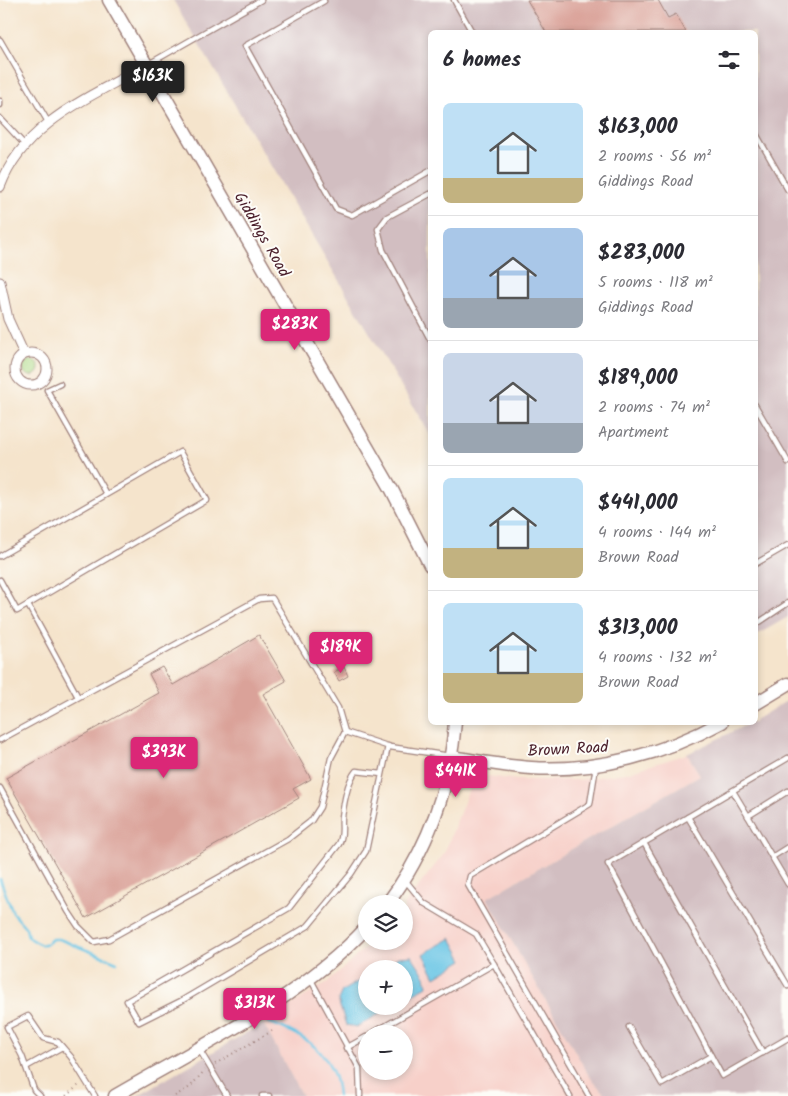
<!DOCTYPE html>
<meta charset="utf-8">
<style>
body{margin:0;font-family:Kalam,sans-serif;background:#f2f2f3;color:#2b2b33;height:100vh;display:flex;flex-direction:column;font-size:19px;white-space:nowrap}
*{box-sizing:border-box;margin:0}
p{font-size:16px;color:#7c7c81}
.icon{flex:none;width:28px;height:28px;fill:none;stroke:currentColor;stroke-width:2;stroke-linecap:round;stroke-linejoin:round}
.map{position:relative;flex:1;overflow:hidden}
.drawer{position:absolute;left:428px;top:30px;width:330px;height:695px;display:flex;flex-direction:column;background:#fff;border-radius:8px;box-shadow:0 2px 8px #0003}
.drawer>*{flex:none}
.tools{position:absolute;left:358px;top:895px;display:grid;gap:10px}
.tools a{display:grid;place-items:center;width:55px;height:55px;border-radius:50%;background:#fff;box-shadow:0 2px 8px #0003;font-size:25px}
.price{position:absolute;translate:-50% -42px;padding:0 11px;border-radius:5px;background:#db2777;color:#fff;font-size:16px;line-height:32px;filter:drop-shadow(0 1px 2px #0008)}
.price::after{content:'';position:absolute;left:50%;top:30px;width:15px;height:11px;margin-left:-8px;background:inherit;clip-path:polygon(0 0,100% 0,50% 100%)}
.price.on{background:#222;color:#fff}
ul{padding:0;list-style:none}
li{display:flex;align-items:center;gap:15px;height:125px;padding:0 15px}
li+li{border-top:1px solid #e1e1e2}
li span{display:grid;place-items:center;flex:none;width:140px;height:100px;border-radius:8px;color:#555}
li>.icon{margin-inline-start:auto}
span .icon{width:60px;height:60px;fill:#fffc;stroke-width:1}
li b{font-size:21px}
h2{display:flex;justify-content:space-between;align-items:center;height:60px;padding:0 15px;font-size:21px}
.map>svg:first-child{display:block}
</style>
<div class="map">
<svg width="788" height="1096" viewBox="0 0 788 1096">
<rect width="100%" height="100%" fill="#fdfcf7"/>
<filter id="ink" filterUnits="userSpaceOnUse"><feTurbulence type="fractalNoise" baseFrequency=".02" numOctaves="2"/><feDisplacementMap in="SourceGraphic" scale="10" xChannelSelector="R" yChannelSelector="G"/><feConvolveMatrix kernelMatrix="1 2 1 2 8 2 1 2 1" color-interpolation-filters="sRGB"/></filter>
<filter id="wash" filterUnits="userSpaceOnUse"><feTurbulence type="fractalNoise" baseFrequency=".0096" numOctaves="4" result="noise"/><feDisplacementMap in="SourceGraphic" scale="20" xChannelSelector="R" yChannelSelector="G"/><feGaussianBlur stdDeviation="1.12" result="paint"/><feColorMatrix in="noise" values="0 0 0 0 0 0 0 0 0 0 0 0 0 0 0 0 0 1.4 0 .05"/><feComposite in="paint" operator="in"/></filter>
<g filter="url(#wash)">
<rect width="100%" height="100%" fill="#f5e4cc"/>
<!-- built -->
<path fill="#f7d0c9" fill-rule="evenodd" d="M687,754L700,775L487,898L588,1074L606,1096H302L263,1023L329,981L373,941H404V905L444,854L471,784L488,776L517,780H579L626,773ZM366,969H404V1006H366ZM366,1034H404V1071H366Z"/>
<!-- industrial -->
<g fill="#d2bec1">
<path d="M173,0H788V617L755,636V32H430V435Z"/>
<path d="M788,700V1096H606L588,1074L487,898L700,775L687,754L750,723L755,722V720Z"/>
<path d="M263,1023L302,1096H137Z"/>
</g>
<!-- green -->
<circle fill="#acd985" stroke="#7b7c58" cx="31" cy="368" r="8"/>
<!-- water -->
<g fill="#67c5e5" stroke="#587288">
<path d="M451,938L463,960L435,977L423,954Z"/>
<path d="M412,956L425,976L427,986L404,999V969H380L398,957Z"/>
<path d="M366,977V1006H392L357,1027L346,1025L338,1000L342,991Z"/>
</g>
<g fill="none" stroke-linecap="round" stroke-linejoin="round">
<!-- stream -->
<g stroke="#67c5e5" stroke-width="2.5">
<path d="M0,879L13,913L26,928L28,937L41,945L48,943L52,939H59L117,962"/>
<path d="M268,1022C305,1036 335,1052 338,1096"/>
</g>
</g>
<g id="blocks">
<!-- building -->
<g fill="#daa299">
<path d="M527,0H658L668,18L676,14L686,32H546Z"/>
<path d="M259,635L286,681L263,694L311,779L293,789L299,798L86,918L6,778L159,693L149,674L162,667L173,685Z"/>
<path d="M344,667L348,676L339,681L334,672Z"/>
</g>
</g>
</g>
<g filter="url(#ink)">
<use href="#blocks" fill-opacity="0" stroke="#a0827c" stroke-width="1"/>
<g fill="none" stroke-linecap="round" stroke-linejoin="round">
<defs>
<g id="lane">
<path d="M454,0L472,32"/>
<path d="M324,1L245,46L336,209L352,215L430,171"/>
<path d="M0,40L48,122"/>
<path d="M147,65L261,0"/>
<path d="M0,101V105"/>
<path d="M0,118L24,144"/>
<path d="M755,132L788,190"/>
<path d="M430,194L387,217L378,229L383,250L430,339"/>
<path d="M60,384L47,390L106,494"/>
<path d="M755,405L788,462"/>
<path d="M0,556L180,452L207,500L17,611L0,580"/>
<path d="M755,564L788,545"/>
<path d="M28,605L78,697"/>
<path d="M755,625L788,603"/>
<path d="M345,732L390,747L450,756"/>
<path d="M0,740L259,599L272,598L338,708L345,732L331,758L320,807L311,821L288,839L109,939L94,942L78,926L68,911L0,788"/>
<path d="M788,758L608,864L722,1076L788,1038"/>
<path d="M382,774L356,771C347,782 344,802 342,817C341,827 344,835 339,844L289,908L127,1001L139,1022L181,1001L308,926L351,874L366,851L388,746"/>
<path d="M733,791L748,816L788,791"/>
<path d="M748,816L772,857L788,847"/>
<path d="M688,817L788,986"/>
<path d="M644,843L763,1053"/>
<path d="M772,857L788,884"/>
<path d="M494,964L570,1096"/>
<path d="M311,980L359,1068L360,1096"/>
<path d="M629,1027L662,1084L711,1056"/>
<path d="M371,1034L494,964L476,934L424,903L405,880"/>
<path d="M346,1048L366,1037"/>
<path d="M199,1049L227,1096"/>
<path d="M26,1067L62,1047"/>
<path d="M40,1096L34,1090L22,1056L7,1027L28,1016L43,1038L58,1042L71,1057L95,1096"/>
<path d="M262,1096H269"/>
<path d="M589,1096L468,885L470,876L590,804L596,766"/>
</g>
<g id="street">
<path d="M0,187C24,122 91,97 147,65"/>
<path d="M0,282L8,319L24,354"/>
<circle cx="31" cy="369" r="16"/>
</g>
<g id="secondary">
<path d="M109,0L392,490L430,565"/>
<path d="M755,704L788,684"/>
<path d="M451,757C478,761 504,766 531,768C597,772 664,754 722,722"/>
<path d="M387,904C427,851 450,788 455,722"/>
<path d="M115,1096C197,1048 302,998 366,928"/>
</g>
</defs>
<!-- lane casing -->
<use href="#lane" stroke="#a0827c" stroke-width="7"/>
<!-- street casing -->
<use href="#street" stroke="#a0827c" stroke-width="11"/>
<!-- secondary casing -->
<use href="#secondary" stroke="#a0827c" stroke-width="15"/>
<!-- path -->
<g stroke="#a0827c" stroke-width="2" stroke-dasharray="1 4" stroke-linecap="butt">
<path d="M215,1064L272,1031"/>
<path d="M66,1096L79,1085"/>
<path d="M175,1096L190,1087L205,1070"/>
</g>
<!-- lane -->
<use href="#lane" stroke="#fff" stroke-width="4.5"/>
<!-- street -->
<use href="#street" stroke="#fff" stroke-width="9"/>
<!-- secondary -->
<use href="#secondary" stroke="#fff" stroke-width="12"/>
</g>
</g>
<g text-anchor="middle" stroke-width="4" stroke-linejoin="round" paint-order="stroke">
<!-- street labels -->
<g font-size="16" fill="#4a1f2b" stroke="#fdfcf7">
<text transform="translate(263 234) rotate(60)" y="6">Giddings Road</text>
<text transform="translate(568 748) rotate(-3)" y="6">Brown Road</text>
</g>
</g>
</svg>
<div class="tools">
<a><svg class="icon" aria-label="layers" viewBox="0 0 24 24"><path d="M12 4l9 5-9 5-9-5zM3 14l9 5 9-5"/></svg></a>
<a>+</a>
<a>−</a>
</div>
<b class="price on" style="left:153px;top:103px">$163K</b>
<b class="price" style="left:295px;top:351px">$283K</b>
<b class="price" style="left:341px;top:674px">$189K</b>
<b class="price" style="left:164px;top:779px">$393K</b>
<b class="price" style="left:456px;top:798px">$441K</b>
<b class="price" style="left:255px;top:1030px">$313K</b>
<section class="drawer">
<h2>6 homes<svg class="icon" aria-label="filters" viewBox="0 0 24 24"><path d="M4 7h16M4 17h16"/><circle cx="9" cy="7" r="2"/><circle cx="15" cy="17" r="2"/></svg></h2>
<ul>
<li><span style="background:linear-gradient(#bfe0f5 75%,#c2b280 0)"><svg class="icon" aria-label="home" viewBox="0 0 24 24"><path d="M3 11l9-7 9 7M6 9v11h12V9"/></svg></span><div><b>$163,000</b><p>2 rooms · 56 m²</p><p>Giddings Road</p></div></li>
<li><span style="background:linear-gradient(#a9c7e8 70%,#9aa5b1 0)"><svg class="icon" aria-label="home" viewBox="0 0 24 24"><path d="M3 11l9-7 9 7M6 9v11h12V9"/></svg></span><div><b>$283,000</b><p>5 rooms · 118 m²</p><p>Giddings Road</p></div></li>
<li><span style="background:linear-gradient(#c9d6e8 70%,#9aa5b1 0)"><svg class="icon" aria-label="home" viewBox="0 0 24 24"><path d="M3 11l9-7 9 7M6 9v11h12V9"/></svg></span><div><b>$189,000</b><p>2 rooms · 74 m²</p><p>Apartment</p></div></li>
<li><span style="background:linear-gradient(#bfe0f5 70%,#c2b280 0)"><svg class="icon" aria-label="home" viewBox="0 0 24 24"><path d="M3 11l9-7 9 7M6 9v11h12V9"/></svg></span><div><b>$441,000</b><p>4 rooms · 144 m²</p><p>Brown Road</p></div></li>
<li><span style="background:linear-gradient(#bfe0f5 70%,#c2b280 0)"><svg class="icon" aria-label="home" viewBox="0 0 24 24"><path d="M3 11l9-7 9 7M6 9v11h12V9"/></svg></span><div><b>$313,000</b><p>4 rooms · 132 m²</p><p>Brown Road</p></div></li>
</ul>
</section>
</div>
